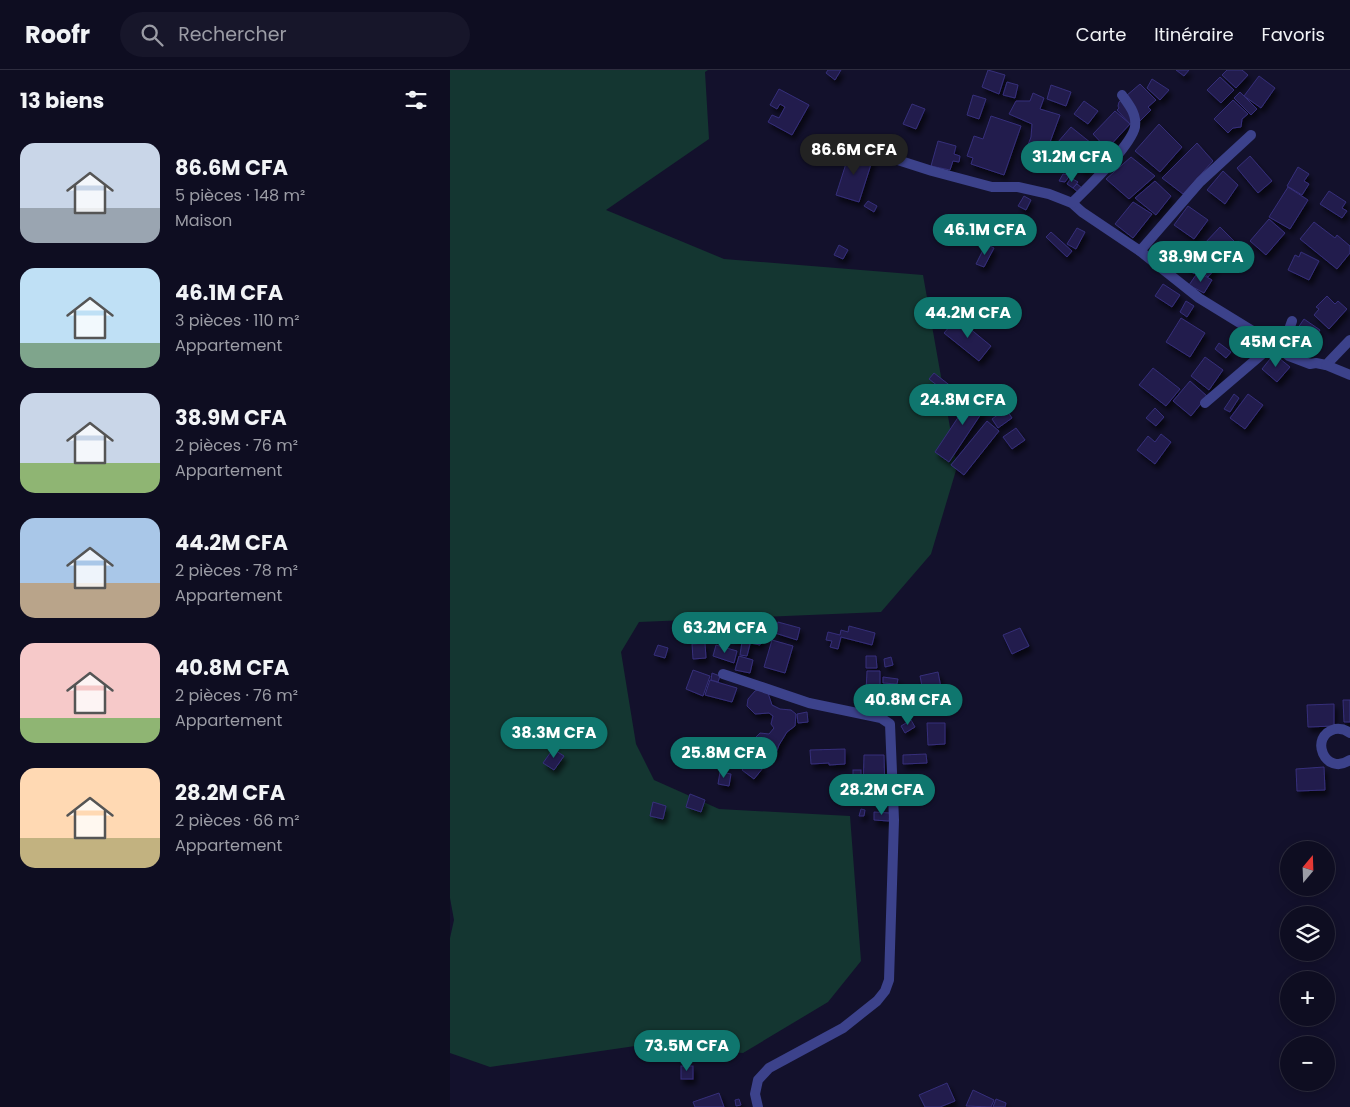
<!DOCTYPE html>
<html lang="fr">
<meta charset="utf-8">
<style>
body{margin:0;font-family:Poppins,sans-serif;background:#17162a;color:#f1f3f6;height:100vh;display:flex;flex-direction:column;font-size:19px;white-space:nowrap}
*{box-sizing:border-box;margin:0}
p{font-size:16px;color:#9b9ca5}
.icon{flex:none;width:28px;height:28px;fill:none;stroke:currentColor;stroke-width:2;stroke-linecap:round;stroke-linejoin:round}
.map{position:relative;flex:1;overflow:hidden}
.panel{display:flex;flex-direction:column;background:#0e0d21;width:450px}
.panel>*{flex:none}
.needle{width:32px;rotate:19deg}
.controls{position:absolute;left:830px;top:771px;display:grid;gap:10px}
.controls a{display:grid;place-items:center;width:55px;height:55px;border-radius:50%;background:#0e0d21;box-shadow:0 2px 12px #0003,0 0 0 1px #2e2d3f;font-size:25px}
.price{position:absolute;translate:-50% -42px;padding:0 11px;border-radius:18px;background:#0f766e;color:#fff;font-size:16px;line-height:32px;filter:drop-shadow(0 1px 2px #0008)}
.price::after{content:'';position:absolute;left:50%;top:30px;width:15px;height:11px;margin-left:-8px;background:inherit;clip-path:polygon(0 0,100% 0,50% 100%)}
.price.current{background:#222;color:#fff}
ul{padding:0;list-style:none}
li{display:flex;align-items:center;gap:15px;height:125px;padding:0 20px}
li span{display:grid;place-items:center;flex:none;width:140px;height:100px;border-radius:15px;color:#555}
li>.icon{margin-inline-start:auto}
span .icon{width:60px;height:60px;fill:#fffc;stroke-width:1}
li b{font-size:21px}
h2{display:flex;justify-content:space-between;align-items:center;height:60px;padding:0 20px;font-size:21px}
header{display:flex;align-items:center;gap:30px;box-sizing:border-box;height:70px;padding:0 25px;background:#0e0d21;border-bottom:1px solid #2e2d3f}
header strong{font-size:24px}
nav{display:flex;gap:28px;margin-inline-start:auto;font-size:18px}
.search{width:350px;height:45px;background:#17162a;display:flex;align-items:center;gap:12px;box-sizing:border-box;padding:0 18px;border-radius:28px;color:#9b9ca5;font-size:19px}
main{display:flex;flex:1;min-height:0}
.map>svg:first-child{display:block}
</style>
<header>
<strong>Roofr</strong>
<div class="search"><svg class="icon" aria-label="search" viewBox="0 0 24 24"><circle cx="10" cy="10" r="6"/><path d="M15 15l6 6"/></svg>Rechercher</div>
<nav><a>Carte</a><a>Itinéraire</a><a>Favoris</a></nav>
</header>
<main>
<section class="panel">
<h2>13 biens<svg class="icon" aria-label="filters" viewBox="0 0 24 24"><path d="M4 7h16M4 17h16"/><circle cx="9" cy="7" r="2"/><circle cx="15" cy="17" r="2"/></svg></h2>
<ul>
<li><span style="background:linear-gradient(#c9d6e8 65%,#9aa5b1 0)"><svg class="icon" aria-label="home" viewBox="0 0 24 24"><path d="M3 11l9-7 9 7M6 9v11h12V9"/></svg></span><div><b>86.6M CFA</b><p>5 pièces · 148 m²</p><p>Maison</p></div></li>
<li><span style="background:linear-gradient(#bfe0f5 75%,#7fa58c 0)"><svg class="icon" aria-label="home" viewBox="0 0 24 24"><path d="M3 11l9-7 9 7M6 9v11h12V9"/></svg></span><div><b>46.1M CFA</b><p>3 pièces · 110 m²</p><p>Appartement</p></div></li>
<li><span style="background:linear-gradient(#c9d6e8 70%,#8fb573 0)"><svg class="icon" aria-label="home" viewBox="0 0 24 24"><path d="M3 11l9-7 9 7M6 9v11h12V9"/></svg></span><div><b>38.9M CFA</b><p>2 pièces · 76 m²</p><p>Appartement</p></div></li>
<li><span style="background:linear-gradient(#a9c7e8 65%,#b9a48a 0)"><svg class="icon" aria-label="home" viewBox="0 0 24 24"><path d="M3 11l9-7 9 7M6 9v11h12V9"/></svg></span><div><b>44.2M CFA</b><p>2 pièces · 78 m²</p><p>Appartement</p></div></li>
<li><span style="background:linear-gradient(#f6c9c9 75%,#8fb573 0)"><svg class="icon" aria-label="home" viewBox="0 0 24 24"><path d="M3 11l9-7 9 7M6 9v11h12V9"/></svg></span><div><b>40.8M CFA</b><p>2 pièces · 76 m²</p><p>Appartement</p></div></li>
<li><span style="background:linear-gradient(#ffd9b3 70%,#c2b280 0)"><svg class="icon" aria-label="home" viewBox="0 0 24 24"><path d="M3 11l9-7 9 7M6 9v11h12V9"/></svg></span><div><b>28.2M CFA</b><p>2 pièces · 66 m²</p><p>Appartement</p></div></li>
</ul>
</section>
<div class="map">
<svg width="900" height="1037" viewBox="0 0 900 1037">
<defs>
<filter id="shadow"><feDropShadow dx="3" dy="5" stdDeviation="2.5" flood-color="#0009"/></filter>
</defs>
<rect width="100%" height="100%" fill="#13112c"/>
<!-- green -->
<path fill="#143631" d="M0,0H258L255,2L259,69L156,140L274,189L473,205L507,397L481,484L431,542L189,552L171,582L186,674L204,710L269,739L400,746L411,891L378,932L293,983L199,974L40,997L0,983V868L4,850L0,828Z"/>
<!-- building -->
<g fill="#221d4e" stroke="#362f7a" filter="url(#shadow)">
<path d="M378,0H391L385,10L376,3Z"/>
<path d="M538,0L555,5L549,24L532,17Z"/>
<path d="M726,0H739L734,6Z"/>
<path d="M777,0H792L798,5L786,18L772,5Z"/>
<path d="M809,6L825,18L811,38L794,26Z"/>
<path d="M770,7L784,20L771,33L757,20Z"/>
<path d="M702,9L719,20L710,30L697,18Z"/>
<path d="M557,12L568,15L565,28L553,25Z"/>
<path d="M690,14L706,30L698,37L701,40L690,51L680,54L667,40L669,38L668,36L669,32Z"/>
<path d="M601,15L621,22L616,36L597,29Z"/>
<path d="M329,19L359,35L342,65L318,52L322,45L329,48L335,37L330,34L327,39L320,35Z"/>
<path d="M790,22L807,39L801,45L784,28Z"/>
<path d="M583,23L594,28L590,39L610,45L592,94L573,88L581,67L582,54L559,44L566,31H580Z"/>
<path d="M523,25L536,29L529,49L517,45Z"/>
<path d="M783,30L798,44L792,49L791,57L783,58L778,63L764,49Z"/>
<path d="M634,31L648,41L638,54L624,44Z"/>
<path d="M462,34L475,39L466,59L453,54Z"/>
<path d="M665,41L680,54L657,79L643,64Z"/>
<path d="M541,46L571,56L554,105L521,94L523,88L517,86L524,66L533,69Z"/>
<path d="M709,54L732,77L710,102L685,81Z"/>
<path d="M621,57L641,73L643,91L635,102L628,96H624L621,99L607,89L609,87L606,85L611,77L608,72Z"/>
<path d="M488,71L506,76L504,84L510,86L509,92L503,91L500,100L481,96Z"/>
<path d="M747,73L763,91L733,124L712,108Z"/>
<path d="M400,81L423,88L409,132L386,125Z"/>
<path d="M800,86L822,111L808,123L787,98Z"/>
<path d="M681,87L705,106L679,129L656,109Z"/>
<path d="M848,97L859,104L854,111L859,114L852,125L837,116Z"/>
<path d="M773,101L788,115L775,134L757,120Z"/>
<path d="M613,104L620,105L615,112L609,111Z"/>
<path d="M621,108L628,112L623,118L617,114Z"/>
<path d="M705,111L721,126L706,145L685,128Z"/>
<path d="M627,114L632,118L628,122L623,118Z"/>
<path d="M838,117L858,130L840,159L819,147Z"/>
<path d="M879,121L896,132L892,138L897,141L892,148L870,134Z"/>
<path d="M574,126L581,130L576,140L568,136Z"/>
<path d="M418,131L427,136L424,142L414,136Z"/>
<path d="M683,132L702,144L683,168L665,154Z"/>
<path d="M738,136L758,150L744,169L724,155Z"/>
<path d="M819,149L835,163L816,185L800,171Z"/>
<path d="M864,152L885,168L887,165L900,176V183L887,199L850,169Z"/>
<path d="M770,157L788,175L772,191L754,174Z"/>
<path d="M627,158L635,162L626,179L617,174Z"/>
<path d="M601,162L622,181L617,187L596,167Z"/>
<path d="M536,174L544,178L534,197L526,194Z"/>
<path d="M740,174L766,198L758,207L749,199L744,204L736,197L741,192L731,183Z"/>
<path d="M389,175L398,180L393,189L384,185Z"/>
<path d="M851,182L869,191L859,210L838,200L845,185L849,187Z"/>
<path d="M748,202L762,210L754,223L739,215Z"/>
<path d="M713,214L730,225L722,237L705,226Z"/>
<path d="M877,226L885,234L888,231L897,239L879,259L864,245L869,239L866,237Z"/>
<path d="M736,231L744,236L737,247L730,242Z"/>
<path d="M507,248L541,276L529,291L494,263Z"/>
<path d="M731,248L755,263L740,287L716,272Z"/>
<path d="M854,249L870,260L860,275L843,265Z"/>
<path d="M769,273L781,282L776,288L765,279Z"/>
<path d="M824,284L840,297L827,312L812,299Z"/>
<path d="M755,287L773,300L759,320L741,306Z"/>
<path d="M703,298L730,319L716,336L689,315Z"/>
<path d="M484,303L507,321L502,327L479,309Z"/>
<path d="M740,311L757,326L741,346L723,331Z"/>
<path d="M527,319L541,329L499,392L485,382Z"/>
<path d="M784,324L789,328L780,342L774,339Z"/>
<path d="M798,324L813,335L795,359L780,348Z"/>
<path d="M705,338L714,347L706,356L696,348Z"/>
<path d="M556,339L562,348L548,358L542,349Z"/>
<path d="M537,351L549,361L514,405L501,395Z"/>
<path d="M566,358L575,370L562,379L553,367Z"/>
<path d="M711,364L721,372L705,394L687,380L698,366L705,372Z"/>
<path d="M328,552L350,558L347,570L325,563Z"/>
<path d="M399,556L425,563L422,575L391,567L388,579L380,577L382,571L376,570L378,562L390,565L391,560L398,562Z"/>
<path d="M285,557L313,564L310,575L282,569Z"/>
<path d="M570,558L579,576L562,584L553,565Z"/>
<path d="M322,570L343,576L335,603L314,597Z"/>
<path d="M292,572L300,574L297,586L290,585Z"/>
<path d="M255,573L256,588L243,589L242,574Z"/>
<path d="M208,575L218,578L215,588L204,585Z"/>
<path d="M266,575L287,581L284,593L263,586Z"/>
<path d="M289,586L303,590L300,603L285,600Z"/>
<path d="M416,586H426L427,598H416Z"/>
<path d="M441,587L443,595L435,597L434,589Z"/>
<path d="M243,600L260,606L253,626L236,619Z"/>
<path d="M417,601H430V622H416Z"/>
<path d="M488,602L492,623L474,626L470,606Z"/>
<path d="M262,603L270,606L268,612L261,610Z"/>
<path d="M433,607L448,609L447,614L433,613Z"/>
<path d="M260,610L287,618L282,632L255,625Z"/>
<path d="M310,619L318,623L322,635L330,639L341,640L346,644L345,656L337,662L329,675L326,683L314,686L303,678V670L310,663L319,664L324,658L321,654L323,646L319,643L305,644L297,636L298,629L305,621Z"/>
<path d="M893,630H900V652H894Z"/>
<path d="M884,634V656L858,657L857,635Z"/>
<path d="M357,642L358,652L348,653L347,644Z"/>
<path d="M461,650L465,657L455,663L451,656Z"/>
<path d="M477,653H495V674L478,675Z"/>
<path d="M290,668L292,674L281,679L278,673Z"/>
<path d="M103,679L114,686L104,700L93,693Z"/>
<path d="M395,679V694L379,695V693L361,694L360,680Z"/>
<path d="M476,684L477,693L453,694V685Z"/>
<path d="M414,685H434L435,723H413Z"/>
<path d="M301,689L313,698L304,709L292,700Z"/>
<path d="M874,697L875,720L847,721L846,699Z"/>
<rect x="403" y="700" width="8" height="12"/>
<path d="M270,702L281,704L279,716L268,714Z"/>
<path d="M240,724L255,730L251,742L236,737Z"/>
<path d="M203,732L216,736L213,749L200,746Z"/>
<path d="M411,739L415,740L414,746H409Z"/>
<path d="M424,742L440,743L439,751L424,750Z"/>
<rect x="231" y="996" width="12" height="13"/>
<path d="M497,1013L505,1031L490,1037H475L469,1025Z"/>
<path d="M523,1020L544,1030L541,1037L516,1036Z"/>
<path d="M269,1023L274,1037H245L243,1032Z"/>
<path d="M289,1029L291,1035L286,1036L285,1030Z"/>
<path d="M546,1029L556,1033L555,1037H543Z"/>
</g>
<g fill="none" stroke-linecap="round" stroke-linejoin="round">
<!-- street -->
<g stroke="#3c428b" stroke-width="10">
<path d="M404,76L482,101L542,117H568L599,124L622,133L632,142L690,181L749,228L824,274L839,286L860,294L866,293L876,295L900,270"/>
<path d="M622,133C637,118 681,76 685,57C687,44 679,35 672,25"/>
<path d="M690,181L750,112L801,65"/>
<path d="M876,295L900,305"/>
<path d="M755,333L824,274L836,268L842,251"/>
<path d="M273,604L359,633L431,648L440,654L444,750L439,910L435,921L427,931L393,958L319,998L308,1010L305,1024L308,1037"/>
<path d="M900,663C896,660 891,658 885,659C858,666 875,707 900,690"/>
</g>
</g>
</svg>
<div class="controls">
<a><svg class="needle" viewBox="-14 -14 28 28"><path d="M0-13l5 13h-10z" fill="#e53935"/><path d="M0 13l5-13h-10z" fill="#9b9ca5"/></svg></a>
<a><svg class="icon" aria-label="layers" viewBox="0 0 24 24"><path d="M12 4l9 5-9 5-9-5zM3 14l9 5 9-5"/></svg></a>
<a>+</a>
<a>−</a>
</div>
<b class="price current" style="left:404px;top:106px">86.6M CFA</b>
<b class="price" style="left:622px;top:113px">31.2M CFA</b>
<b class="price" style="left:535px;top:186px">46.1M CFA</b>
<b class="price" style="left:751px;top:213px">38.9M CFA</b>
<b class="price" style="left:518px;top:269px">44.2M CFA</b>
<b class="price" style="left:826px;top:298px">45M CFA</b>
<b class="price" style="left:513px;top:356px">24.8M CFA</b>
<b class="price" style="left:275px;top:584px">63.2M CFA</b>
<b class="price" style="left:458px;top:656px">40.8M CFA</b>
<b class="price" style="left:104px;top:689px">38.3M CFA</b>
<b class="price" style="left:274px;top:709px">25.8M CFA</b>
<b class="price" style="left:432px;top:746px">28.2M CFA</b>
<b class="price" style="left:237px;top:1002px">73.5M CFA</b>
</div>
</main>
